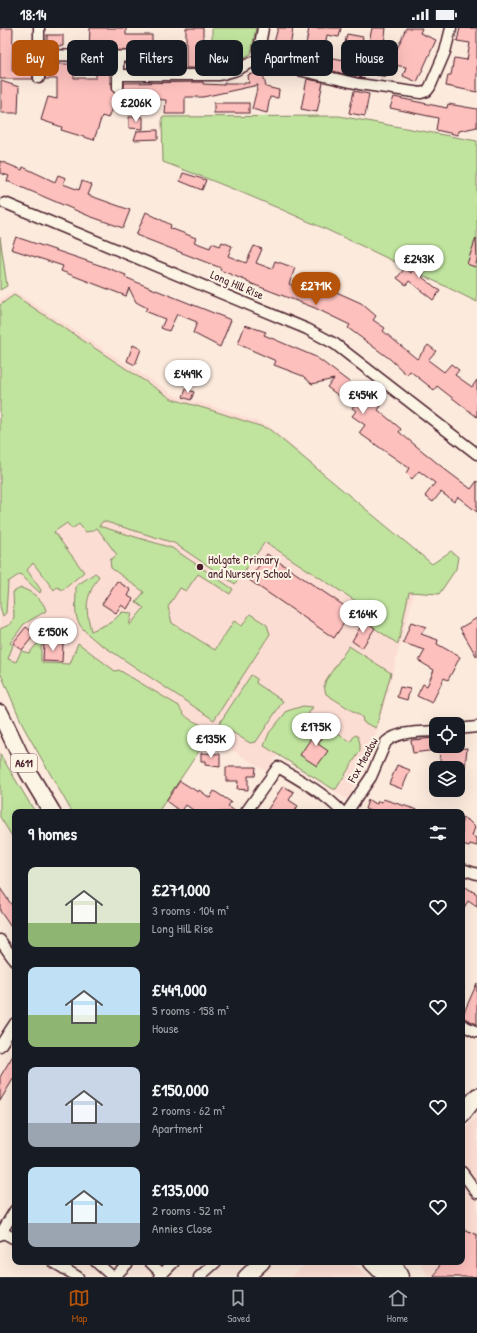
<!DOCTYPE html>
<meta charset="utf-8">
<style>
body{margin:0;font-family:"Patrick Hand",sans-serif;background:#242831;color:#f1f3f6;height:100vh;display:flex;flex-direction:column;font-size:15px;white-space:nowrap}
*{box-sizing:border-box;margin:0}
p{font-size:13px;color:#9ea1a6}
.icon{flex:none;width:22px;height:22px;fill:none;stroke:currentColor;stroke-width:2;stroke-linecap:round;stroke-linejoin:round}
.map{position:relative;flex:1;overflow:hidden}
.side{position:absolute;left:12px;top:781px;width:453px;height:456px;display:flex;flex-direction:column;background:#171b24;border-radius:8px;box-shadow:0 4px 16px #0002}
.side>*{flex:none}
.hud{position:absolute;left:12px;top:12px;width:453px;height:36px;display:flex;gap:8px}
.fabs{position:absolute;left:429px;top:689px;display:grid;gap:8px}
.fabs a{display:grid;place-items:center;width:36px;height:36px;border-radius:8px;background:#171b24;box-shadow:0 4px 16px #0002;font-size:20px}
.price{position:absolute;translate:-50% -34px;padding:0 9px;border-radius:14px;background:#fff;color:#222;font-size:13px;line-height:26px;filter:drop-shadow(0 1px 2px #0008)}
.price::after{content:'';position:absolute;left:50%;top:24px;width:12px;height:9px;margin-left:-6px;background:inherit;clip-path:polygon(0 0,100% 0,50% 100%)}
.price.active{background:#b45309;color:#fff}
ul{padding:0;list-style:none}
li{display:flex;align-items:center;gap:12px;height:100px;padding:0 16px}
li span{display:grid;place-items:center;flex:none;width:112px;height:80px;border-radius:8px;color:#555}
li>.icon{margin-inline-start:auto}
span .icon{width:48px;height:48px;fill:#fffc;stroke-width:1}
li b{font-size:17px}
h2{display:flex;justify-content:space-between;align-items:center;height:48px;padding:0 16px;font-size:17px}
.tag{padding:0 14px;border-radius:8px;background:#171b24;box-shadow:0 4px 16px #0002;font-size:14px;line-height:36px}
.tag.active{background:#b45309;color:#fff}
.status{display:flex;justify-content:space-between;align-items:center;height:28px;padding:0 20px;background:#171b24;direction:ltr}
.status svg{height:11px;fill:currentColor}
.dock{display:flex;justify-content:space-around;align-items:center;height:56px;border-top:1px solid #363941;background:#171b24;font-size:11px;color:#9ea1a6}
.dock a{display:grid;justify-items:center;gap:2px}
.dock .active{color:#b45309}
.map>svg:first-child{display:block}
</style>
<div class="status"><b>18:14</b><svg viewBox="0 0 49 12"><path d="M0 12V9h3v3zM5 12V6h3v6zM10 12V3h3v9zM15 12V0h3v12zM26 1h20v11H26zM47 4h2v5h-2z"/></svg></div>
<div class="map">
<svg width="477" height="1249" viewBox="0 0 477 1249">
<rect width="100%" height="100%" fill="#fceadd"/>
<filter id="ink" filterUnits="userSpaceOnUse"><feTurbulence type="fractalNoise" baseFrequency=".025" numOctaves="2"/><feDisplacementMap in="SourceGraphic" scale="8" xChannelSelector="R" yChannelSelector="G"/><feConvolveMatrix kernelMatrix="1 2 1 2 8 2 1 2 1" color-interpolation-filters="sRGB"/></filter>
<g filter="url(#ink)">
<!-- built -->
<g fill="#fcddd3">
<path d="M14,263L176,368L226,382L269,398L342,462L386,513L414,565L377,703L348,772L278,727L266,743L210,708L158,784H90L11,646L0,613V271Z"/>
<path d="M477,1088V1249H428L420,1234H462V1105Z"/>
<path d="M315,1234H347L353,1236L369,1249H290L307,1236Z"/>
</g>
<!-- green -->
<g fill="#c0e49e" stroke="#858264">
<path d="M212,0H256L251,26L230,36L212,40Z"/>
<path d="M339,88L477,113V274C374,223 271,173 163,134L162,89Z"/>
<path d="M0,209L7,258L0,262Z"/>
<path d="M14,267L172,371L214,383L269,401L432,536L451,523L458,529L456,541L439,566L409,564L398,616L364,593L371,583L265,514L235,556L174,515L103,493L99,498L172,520L233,561L230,566L198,546L186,563L180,560L168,579L172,595L215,622L234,593L242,598L250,586L267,597L270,606L214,692L96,613C71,593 76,588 76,558L95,545L99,548C85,571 85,577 91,603L112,594L122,584L132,585L129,598L144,580L136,574L144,564L111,540L110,532L117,527L97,500L92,503L85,504L79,496L72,501L67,495L54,504L84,544L63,562L57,559L54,562L33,535L27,542L41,562L40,565L20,546L8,554L6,585L3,588L0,579V277Z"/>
<path d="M21,560C31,563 44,572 46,583L24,596L10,615L13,617L8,631L16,634L21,623L29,625L44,608L54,613L41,618V633L43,635L70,636L78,615L115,643L119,642L179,678C187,696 199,692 212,704L158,784H72L24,700L0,644V601L11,596L14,589L13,564Z"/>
<path d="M349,618L391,645L376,700L363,694L362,689L326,666L324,658L326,652Z"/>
<path d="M251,647L257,651L256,655L283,673L256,714L250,715L219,696Z"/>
<path d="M303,678L313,679L308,686L350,714L355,707L358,708L360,716V723L336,761H333L264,718L269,705L287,683Z"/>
<path d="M0,726L35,784H15V813L0,789Z"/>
</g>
<!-- building -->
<g fill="#fdc0bd" stroke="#4a1f2b">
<path d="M0,0H13L12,43H32L33,51H0Z"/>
<path d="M90,0H126V7H152V23L96,22V20H89Z"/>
<rect x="186" y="0" width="17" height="40"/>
<path d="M278,0H293L289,26L272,22Z"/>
<path d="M309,0H341L339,9L327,7L323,28L376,38L377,32L389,35L386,49L362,44L360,50L306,36L309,17L306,16Z"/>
<path d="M372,0H386L384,16L369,14Z"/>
<path d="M406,0H422L420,5L436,12L417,54L403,48L406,39L388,36L391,20L397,21Z"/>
<path d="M460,0H477V64L446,58L448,47H451L454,30L467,32L470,15L457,13Z"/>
<path d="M347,6L363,9L361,18L345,15Z"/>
<rect x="47" y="7" width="16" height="11"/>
<rect x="161" y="34" width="9" height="6"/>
<path d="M96,35H110V55H112L113,64L118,66L123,64L124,55L203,54V56L224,57V55H249L248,47L261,44L262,41L266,59L279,62L278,70L270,69L267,85L252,81L258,57L203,69H185V86H165L166,72L149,71V81H140V69H116L108,90L102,88L94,112L61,102L62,99L41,92L48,69L57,71V51H45L46,36H74V50H96Z"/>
<path d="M307,51L323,54L317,84L301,81Z"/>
<path d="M1,53L19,59L18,85H1Z"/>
<path d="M354,63L369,66L365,88L349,85Z"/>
<path d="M394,69L447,80L448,76L477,81V99L459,103L458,107L436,102L438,90L390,80Z"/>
<rect x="214" y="75" width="35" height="10"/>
<path d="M129,89H143V101L129,100Z"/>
<path d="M158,102V111L134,112L137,103Z"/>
<path d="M0,133L22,142L23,139L55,154L58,147L66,150L63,156L79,162L82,153L92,157L88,167L130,182L123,200L89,188L7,153L9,148L0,145Z"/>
<path d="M183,145L206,152L202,162L180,153Z"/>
<path d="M146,184L171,197L170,200L196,210L194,214L210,220L212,215L220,218L222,214L232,218L228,228L246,235L254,218L262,221L256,235L272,241L275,233L295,240L289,256L318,269L325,251L335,255L332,262L361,275L376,288L373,292L385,300L383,303L417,331L428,317L436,323L428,332L444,344L451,336L459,342L455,347L472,359L477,352V389L437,358L434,362L410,343L407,347L390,331L348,300L350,297L315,280L247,254V253L220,242L221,240L136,207Z"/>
<path d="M16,209L105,239L126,247L125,249L141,256L231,292L220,319L193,305L197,294L177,286L169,303L161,300L165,291L145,283L147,280L136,274L129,260L126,268L61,243L63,238L11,221Z"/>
<path d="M476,210L477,232L475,239L467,236Z"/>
<path d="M418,231L428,236L422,249L440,263L433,272L409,253L406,257L397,250L405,240L411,245Z"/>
<path d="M245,297L266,304L264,307L316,329L381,378L378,382L401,401L399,404L447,443L471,461L477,453V484L458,469L454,474L441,464L433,474L425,468L435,455L419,443L412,451L406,445L409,440L359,405L365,397L352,388L356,383L352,380L355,376L341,365L339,368L327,359L334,351L312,356L303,348L274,337L276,333L238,316Z"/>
<path d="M133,317L141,321L135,337L127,333Z"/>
<path d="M186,361L194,364L191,372L183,369Z"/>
<path d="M267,526L352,583L334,610L249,552Z"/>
<path d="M117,553L131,562L128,568L133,571L127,581L121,577L116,585L102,576Z"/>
<path d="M477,590V629L460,600Z"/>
<path d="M364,593L375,600L362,620L352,613Z"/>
<path d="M411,594L426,599L421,606L438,612L437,616L460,629L448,652L444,650L432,675L417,668L423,656L427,658L434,642L419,633L425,622L403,615Z"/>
<path d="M26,599L35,606L22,622L13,615Z"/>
<path d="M44,615L63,616L62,634L43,633Z"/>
<path d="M400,659L410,661L407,672L397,669Z"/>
<path d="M321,695L329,700L318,716L328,723L317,738L300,727Z"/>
<path d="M435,710L436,722L413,725L411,712Z"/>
<path d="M467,720L465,740H441L439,722Z"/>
<path d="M201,725L220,726V739L205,737V733H201Z"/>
<path d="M397,737L410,742L402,761L389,756Z"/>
<path d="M226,739H256L255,748H248V762L237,761L238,753H226Z"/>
<path d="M180,753L198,764L199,762L210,770L214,763L231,774L228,778L236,784H196L186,777L181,784L166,773Z"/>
<path d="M283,758L294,764L289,772L298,778L294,784H266Z"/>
<path d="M383,771L418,782V784H373L365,781L368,772L377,776L378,773L382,774Z"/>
<path d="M462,790L468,792L475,799L472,808L477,810V818L470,816L469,819L462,817Z"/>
<path d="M462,857L477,866V879L468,873L462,883Z"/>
<path d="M0,860L15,882V905L0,883Z"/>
<path d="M477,955V996L462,989Z"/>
<path d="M15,1024V1048L0,1073V1049Z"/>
<path d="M462,1200L477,1207V1249H434L441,1234H462Z"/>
</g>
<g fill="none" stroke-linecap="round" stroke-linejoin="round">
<defs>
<g id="minor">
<path d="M39,0V50"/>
<path d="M39,27L151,29V47"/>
<path d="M118,29V47H219L234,43L261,30"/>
<path d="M261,30L268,35L359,56L421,65L427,63L430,59L445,24L451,0"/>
<path d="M261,30L259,22L263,0"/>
<path d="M118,47V60"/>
<path d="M5,175L307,301L335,316L477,426"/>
<path d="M458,701L477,699"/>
<path d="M246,784L278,739C300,752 324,765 342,784"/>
<path d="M347,784L371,749L386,714C398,703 421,704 436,703"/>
<path d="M462,841L477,846"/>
<path d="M0,912L15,933"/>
<path d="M462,997L477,1004"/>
<path d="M0,1018L15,995"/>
<path d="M462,1144L477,1165"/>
<path d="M2,1204L15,1211"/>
<path d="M0,1207L15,1182"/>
<path d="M53,1234L78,1249"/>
<path d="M96,1234L113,1249"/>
<path d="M150,1234L162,1246"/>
<path d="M114,1249L129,1234"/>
<path d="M159,1249L174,1234"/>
<path d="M199,1249L216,1234"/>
</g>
<g id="secondary">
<path d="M462,1087L477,1068"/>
<path d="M246,1249L262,1234"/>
</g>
<g id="primary">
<path d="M0,685L28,744L52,784"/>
<path d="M372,1234L387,1249"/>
<path d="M393,1234L400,1249"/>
</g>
</defs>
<!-- minor casing -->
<use href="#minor" stroke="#4a1f2b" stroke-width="13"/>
<!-- secondary casing -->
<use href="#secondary" stroke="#4a1f2b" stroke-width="18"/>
<!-- primary casing -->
<use href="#primary" stroke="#4a1f2b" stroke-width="19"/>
<!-- minor -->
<use href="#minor" stroke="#fcf5e5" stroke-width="10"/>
<!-- secondary -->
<use href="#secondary" stroke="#fcf5e5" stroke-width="15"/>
<!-- primary -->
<use href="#primary" stroke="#fcf5e5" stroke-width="16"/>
</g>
</g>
<!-- markers -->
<circle fill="#4a1f2b" stroke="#fcf5e5" stroke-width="1.5" cx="200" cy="539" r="4"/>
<g text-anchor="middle" stroke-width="4" stroke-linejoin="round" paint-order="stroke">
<!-- shield labels -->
<rect fill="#fcf5e5" stroke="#7f5f63" stroke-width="1" x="11" y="726" width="26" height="18" rx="3"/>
<g font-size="11" font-weight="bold" fill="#4a1f2b">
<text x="24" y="739">A611</text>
</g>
<!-- street labels -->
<g font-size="12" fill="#4a1f2b" stroke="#fcf5e5">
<text transform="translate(237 257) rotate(23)" y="4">Long Hill Rise</text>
<text transform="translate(363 732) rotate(-61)" y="4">Fox Meadow</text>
</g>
<!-- poi labels -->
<g font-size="12" fill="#4a1f2b" stroke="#fcf5e5" text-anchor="start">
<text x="208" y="536">Holgate Primary<tspan x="208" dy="14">and Nursery School</tspan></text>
</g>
</g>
</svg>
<div class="fabs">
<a><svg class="icon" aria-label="locate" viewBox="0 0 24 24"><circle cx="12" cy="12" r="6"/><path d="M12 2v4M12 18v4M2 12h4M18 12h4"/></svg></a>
<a><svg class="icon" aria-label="layers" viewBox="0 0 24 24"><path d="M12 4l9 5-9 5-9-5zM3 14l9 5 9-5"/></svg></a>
</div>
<b class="price" style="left:136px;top:95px">£206K</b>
<b class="price" style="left:419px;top:251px">£243K</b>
<b class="price active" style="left:316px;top:278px">£271K</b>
<b class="price" style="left:188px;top:366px">£449K</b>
<b class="price" style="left:363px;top:387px">£454K</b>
<b class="price" style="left:363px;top:606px">£164K</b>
<b class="price" style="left:53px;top:624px">£150K</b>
<b class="price" style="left:316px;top:719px">£175K</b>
<b class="price" style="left:211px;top:731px">£135K</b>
<div class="hud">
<a class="tag active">Buy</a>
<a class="tag">Rent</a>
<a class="tag">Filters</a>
<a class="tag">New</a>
<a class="tag">Apartment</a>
<a class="tag">House</a>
</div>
<section class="side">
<h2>9 homes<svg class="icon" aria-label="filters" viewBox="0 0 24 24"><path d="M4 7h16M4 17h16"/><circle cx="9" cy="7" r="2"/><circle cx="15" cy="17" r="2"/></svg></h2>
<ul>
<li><span style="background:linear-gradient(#dfe7d0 70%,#8fb573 0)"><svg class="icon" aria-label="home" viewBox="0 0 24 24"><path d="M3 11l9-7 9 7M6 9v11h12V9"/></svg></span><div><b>£271,000</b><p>3 rooms · 104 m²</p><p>Long Hill Rise</p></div><svg class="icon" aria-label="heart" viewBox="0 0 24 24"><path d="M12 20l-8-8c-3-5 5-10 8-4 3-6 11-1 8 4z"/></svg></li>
<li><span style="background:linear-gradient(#bfe0f5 60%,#8fb573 0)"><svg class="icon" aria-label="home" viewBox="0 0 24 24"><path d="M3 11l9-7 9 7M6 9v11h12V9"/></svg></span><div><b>£449,000</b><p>5 rooms · 158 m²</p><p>House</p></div><svg class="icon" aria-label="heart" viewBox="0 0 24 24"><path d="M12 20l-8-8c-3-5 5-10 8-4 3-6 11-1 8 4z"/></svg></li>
<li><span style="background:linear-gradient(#c9d6e8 70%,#9aa5b1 0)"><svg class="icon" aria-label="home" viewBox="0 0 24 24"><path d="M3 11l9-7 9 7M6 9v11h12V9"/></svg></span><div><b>£150,000</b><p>2 rooms · 62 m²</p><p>Apartment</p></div><svg class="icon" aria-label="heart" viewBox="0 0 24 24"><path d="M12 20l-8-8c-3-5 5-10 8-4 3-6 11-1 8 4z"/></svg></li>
<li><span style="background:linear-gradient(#bfe0f5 70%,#9aa5b1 0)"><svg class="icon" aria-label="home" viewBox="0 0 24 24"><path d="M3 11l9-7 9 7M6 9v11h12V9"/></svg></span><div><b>£135,000</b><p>2 rooms · 52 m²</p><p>Annies Close</p></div><svg class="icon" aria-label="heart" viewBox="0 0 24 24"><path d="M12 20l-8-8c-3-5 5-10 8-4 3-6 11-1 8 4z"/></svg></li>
</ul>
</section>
</div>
<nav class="dock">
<a class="active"><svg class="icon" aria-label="map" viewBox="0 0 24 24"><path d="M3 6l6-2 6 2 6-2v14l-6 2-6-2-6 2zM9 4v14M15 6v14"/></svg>Map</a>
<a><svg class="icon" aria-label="saved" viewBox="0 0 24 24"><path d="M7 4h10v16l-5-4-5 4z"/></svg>Saved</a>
<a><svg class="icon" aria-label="home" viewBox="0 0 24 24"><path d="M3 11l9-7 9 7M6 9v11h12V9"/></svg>Home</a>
</nav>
